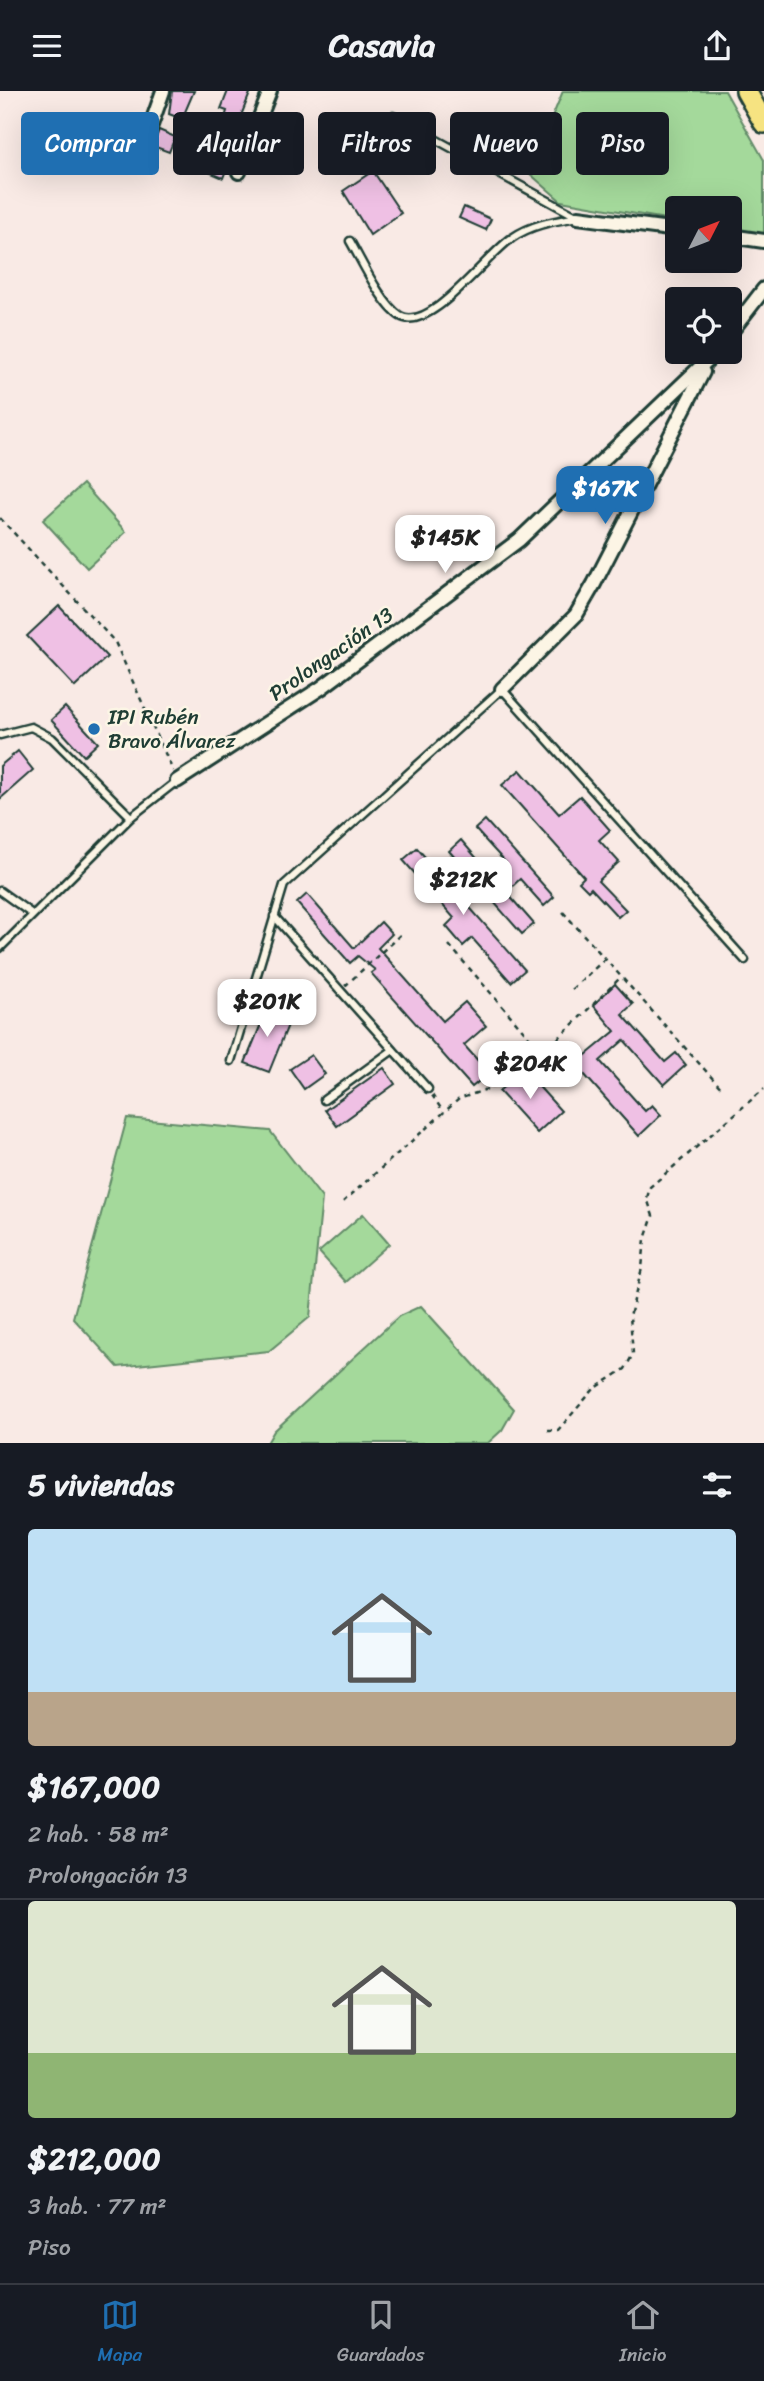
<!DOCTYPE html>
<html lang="es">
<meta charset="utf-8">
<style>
body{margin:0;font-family:Sriracha,sans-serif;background:#242831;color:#f1f3f6;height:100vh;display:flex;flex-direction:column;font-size:26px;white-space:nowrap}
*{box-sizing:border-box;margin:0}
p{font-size:23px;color:#9ea1a6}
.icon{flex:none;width:38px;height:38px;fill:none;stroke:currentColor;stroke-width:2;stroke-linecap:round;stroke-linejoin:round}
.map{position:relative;height:1352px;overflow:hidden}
.drawer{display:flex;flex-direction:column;background:#171b24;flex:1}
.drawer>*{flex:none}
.top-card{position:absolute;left:21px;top:21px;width:723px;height:63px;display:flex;gap:14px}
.needle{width:46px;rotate:48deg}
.controls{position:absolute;left:665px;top:105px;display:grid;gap:14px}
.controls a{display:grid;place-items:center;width:77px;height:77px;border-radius:7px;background:#171b24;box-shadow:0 7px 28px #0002;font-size:35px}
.price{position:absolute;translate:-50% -60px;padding:0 16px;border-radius:14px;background:#fff;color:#222;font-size:23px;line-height:46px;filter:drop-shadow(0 2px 4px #0008)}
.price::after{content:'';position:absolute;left:50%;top:42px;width:21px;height:16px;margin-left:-10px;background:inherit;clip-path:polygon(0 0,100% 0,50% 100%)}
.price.selected{background:#1f6fb2;color:#fff}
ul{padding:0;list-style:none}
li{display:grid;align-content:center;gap:14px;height:371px;padding:0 28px}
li+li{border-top:2px solid #363941}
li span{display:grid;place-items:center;height:217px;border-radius:7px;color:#555}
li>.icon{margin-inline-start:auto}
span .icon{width:126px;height:126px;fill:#fffc;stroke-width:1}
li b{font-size:30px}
h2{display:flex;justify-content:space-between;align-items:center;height:84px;padding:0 28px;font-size:30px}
.pill{padding:0 24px;border-radius:7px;background:#171b24;box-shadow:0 7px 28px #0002;font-size:24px;line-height:63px}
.pill.selected{background:#1f6fb2;color:#fff}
header{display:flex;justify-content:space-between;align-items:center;height:91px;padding:0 28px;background:#171b24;font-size:32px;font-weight:800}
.tab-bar{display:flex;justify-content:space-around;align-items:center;height:98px;border-top:2px solid #363941;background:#171b24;font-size:19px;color:#9ea1a6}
.tab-bar a{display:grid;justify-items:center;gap:4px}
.tab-bar .selected{color:#1f6fb2}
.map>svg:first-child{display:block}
</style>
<header><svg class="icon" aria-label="menu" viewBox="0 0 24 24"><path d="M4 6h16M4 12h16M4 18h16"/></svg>Casavia<svg class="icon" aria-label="share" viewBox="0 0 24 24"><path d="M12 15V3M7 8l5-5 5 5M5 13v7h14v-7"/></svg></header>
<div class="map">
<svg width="764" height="1352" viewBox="0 0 764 1352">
<rect width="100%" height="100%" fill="#f9eae5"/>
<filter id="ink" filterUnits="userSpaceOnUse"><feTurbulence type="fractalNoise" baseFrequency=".0143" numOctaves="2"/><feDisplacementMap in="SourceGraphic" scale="14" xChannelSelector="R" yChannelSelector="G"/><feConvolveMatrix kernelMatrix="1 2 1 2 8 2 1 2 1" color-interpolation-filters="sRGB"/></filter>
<g filter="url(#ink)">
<!-- green -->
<g fill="#a4d99b" stroke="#628b68" stroke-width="2">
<path d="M563,0H725L764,69V145L730,139V117H677V130L561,110L529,82Z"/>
<path d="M83,393L126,441L87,477L43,429Z"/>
<path d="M127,1027L270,1040L322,1107L310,1226L269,1260L118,1276L73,1227Z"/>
<path d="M363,1123L389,1153L346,1191L319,1161Z"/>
<path d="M421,1215L514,1318L502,1339L488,1352H267L274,1340L399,1225Z"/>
</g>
<!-- building -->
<g fill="#efc0e4" stroke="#1f3d34" stroke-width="2">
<path d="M172,0H194L182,28L169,23Z"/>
<path d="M228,0H251L238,32L225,27L227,20L221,18Z"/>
<path d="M159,39L175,46L169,61L153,55Z"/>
<path d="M223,45L237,51L223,87L209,81L212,74L206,72L215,48L221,51Z"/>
<path d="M373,80L401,122L370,144L343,100Z"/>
<path d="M464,116L491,128L486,139L459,127Z"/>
<path d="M59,515L107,566L75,596L27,545Z"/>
<path d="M65,616L98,652L84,665L51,629Z"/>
<path d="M18,660L33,679L0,708V675Z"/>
<path d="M520,679L559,723L580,705L610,739L599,749L619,771L598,790L626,819L618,826L591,797L588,800L579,791L584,786L502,694Z"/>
<path d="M485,729L554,806L544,815L520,788L506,801L534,833L522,843L449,760L461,749L492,785L506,772L475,738Z"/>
<path d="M417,757L525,879L511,891L472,847L463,855L446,835L454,827L403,769Z"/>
<path d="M307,803L354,857L381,831L392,843L378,857L443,930L465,911L486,935L464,954L489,982L472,996L371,882L375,879L358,865L350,872L297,812Z"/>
<path d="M615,893L633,913L622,923L665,971L676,962L686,974L664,994L624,949L600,970L645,1020L652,1014L661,1024L639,1045L575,973L615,940L593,914Z"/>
<path d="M261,916L290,929L269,981L245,972L261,933L254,930Z"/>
<path d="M311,964L325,983L304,998L290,978Z"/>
<path d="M384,977L395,993L337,1035L325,1019Z"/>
<path d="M523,978L561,1020L537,1042L499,1000Z"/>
</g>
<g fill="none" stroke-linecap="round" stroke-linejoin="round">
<defs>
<g id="service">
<path d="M393,25L578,126"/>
<path d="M350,150C361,169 382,214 400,225C430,243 487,163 512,147C532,133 555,130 578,126"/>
<path d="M0,644L31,636L52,647L131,726"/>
<path d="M0,800L32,823"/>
<path d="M274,825L428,998"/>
<path d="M0,857L131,726L177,690"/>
<path d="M231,970L284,794L502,598L745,869"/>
<path d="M324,1009L393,959"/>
</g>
<g id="minor">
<path d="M144,54L163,0"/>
<path d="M239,81L270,0"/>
<path d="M578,126L677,139"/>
<path d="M730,145L764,150"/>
<path d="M730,242L764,198"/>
<path d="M502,598L576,524L594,493L703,281"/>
<path d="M177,690L321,597L519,449L716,261"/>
</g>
<path id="primary" d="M746,0L764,32"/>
</defs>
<!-- service casing -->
<use href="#service" stroke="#1f3d34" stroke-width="11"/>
<!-- minor casing -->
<use href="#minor" stroke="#1f3d34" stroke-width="18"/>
<!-- primary casing -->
<use href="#primary" stroke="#1f3d34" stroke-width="24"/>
<!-- path -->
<g stroke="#1f3d34" stroke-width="2.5" stroke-dasharray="5 5" stroke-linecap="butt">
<path d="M0,427L115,551L173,680"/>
<path d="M563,821L723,999"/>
<path d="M449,854L543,962"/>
<path d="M345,895L400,844"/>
<path d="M572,898L605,868"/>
<path d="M529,976L621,886"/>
<path d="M432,1004L444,1022"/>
<path d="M343,1111L459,1008L490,997L515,971L526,965L537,969"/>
<path d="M547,1339H558L594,1298L625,1278L633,1263L630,1225L642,1177L645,1148L653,1125L647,1107L650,1096L764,998"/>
</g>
<!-- service -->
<use href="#service" stroke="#fcf5e5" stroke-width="6"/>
<!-- minor -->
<use href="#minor" stroke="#fcf5e5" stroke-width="12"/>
<!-- primary -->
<use href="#primary" stroke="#f6e381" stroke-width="19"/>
</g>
</g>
<!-- markers -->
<circle fill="#1f6fb2" stroke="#fcf5e5" stroke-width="2.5" cx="94" cy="638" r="7"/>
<g text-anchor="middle" stroke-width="5" stroke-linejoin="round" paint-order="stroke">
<!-- street labels -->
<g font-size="21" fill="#1f3d34" stroke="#fcf5e5">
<text transform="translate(331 563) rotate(-35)" y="7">Prolongación 13</text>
</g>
<!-- poi labels -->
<g font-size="21" fill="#1f3d34" stroke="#fcf5e5" text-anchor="start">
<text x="108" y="633">IPI Rubén<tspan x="108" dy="24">Bravo Álvarez</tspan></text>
</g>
</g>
</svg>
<div class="controls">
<a><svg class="needle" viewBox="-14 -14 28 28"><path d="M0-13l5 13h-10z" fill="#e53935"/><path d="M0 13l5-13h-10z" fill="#9ea1a6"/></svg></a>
<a><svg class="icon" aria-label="locate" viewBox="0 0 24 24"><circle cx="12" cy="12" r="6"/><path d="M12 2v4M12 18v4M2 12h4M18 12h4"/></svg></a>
</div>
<b class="price selected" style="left:605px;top:435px">$167K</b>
<b class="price" style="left:445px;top:484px">$145K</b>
<b class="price" style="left:463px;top:826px">$212K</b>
<b class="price" style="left:267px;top:948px">$201K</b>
<b class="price" style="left:530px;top:1010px">$204K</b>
<div class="top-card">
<a class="pill selected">Comprar</a>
<a class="pill">Alquilar</a>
<a class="pill">Filtros</a>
<a class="pill">Nuevo</a>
<a class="pill">Piso</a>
</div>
</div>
<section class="drawer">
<h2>5 viviendas<svg class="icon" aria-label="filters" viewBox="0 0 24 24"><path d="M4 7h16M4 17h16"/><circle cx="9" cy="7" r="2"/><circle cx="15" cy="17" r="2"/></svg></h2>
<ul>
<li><span style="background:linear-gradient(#bfe0f5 75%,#b9a48a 0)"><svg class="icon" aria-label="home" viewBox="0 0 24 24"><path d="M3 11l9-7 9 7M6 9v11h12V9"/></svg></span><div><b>$167,000</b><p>2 hab. · 58 m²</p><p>Prolongación 13</p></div></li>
<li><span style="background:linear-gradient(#dfe7d0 70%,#8fb573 0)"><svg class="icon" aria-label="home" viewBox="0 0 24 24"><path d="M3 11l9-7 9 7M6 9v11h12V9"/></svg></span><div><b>$212,000</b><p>3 hab. · 77 m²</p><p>Piso</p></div></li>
</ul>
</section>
<nav class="tab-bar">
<a class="selected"><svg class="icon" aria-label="map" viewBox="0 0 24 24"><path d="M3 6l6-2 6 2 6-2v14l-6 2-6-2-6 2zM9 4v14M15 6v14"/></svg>Mapa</a>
<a><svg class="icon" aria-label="saved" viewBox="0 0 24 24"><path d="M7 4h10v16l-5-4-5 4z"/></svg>Guardados</a>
<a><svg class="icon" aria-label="home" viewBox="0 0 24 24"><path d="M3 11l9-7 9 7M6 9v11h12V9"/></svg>Inicio</a>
</nav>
